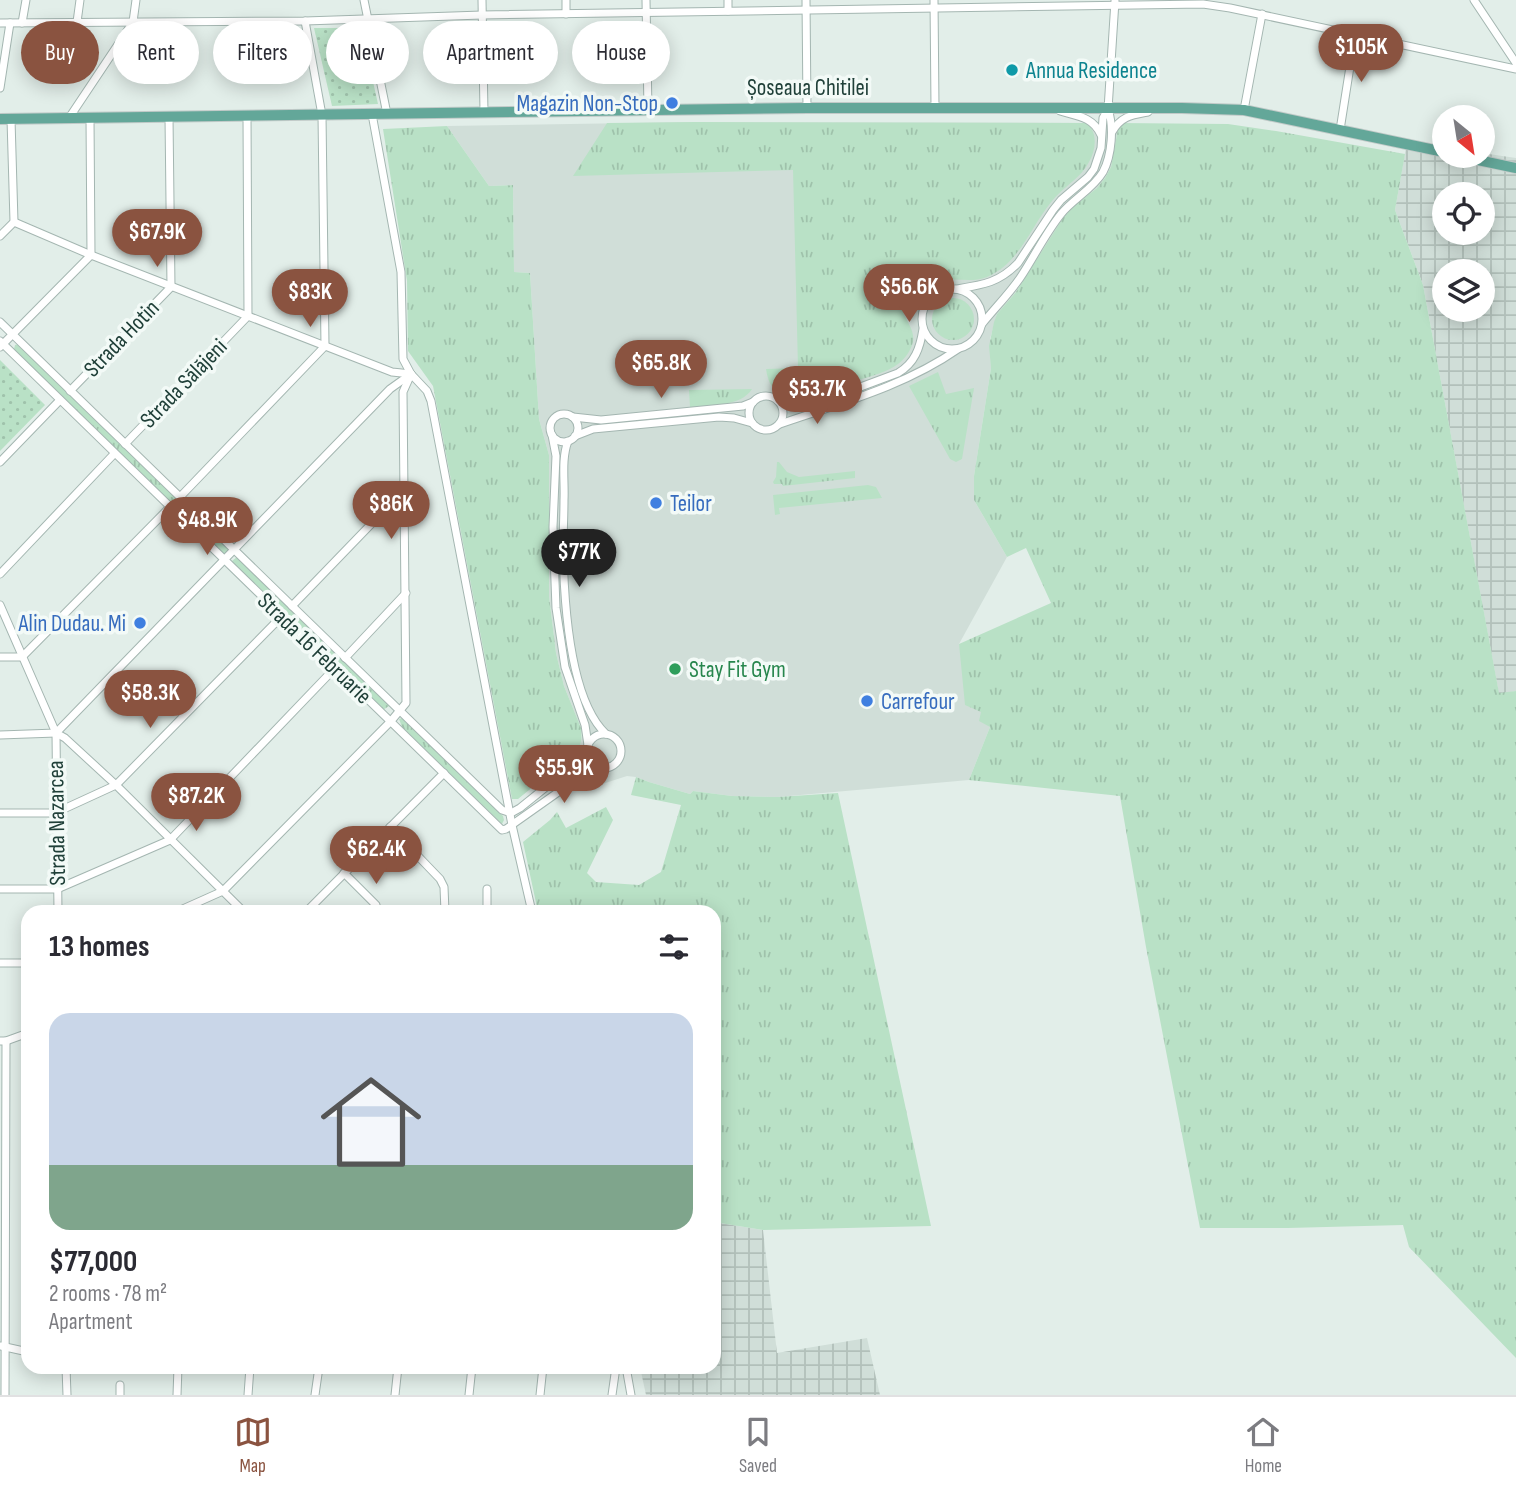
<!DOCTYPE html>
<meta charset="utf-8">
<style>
body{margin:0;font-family:"Sofia Sans Condensed",sans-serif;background:#f7f7f7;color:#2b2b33;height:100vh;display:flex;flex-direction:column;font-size:26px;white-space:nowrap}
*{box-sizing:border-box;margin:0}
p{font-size:23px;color:#7c7c81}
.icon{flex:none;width:38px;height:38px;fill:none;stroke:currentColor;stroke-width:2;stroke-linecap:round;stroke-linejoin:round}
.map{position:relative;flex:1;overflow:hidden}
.drawer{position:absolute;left:21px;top:905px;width:700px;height:469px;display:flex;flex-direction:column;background:#fff;border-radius:21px;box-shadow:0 4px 18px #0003}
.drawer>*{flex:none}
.top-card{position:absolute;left:21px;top:21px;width:700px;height:63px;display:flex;gap:14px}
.needle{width:46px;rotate:150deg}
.tools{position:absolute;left:1432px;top:105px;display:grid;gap:14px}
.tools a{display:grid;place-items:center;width:63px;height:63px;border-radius:50%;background:#fff;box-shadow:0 4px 18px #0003;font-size:35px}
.price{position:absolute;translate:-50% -60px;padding:0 16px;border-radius:24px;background:#8a5340;color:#fff;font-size:23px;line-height:46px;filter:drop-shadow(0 2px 4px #0008)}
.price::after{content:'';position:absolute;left:50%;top:42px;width:21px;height:16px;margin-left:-10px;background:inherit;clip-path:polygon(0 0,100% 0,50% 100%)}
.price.active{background:#222;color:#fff}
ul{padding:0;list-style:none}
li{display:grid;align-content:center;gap:14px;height:371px;padding:0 28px}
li+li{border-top:2px solid #e1e1e2}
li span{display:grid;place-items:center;height:217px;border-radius:21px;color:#555}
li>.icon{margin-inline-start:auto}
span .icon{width:126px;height:126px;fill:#fffc;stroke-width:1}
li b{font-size:30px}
h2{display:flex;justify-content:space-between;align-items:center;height:84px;padding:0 28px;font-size:30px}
.tag{padding:0 24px;border-radius:32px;background:#fff;box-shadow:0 4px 18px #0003;font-size:24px;line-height:63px}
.tag.active{background:#8a5340;color:#fff}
.tabs{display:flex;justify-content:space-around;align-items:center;height:98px;border-top:2px solid #e1e1e2;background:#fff;font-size:19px;color:#7c7c81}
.tabs a{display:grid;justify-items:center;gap:4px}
.tabs .active{color:#8a5340}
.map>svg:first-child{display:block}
</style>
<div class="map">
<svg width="1516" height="1395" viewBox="0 0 1516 1395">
<defs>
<pattern id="industrial-grid" width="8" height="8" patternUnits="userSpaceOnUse" patternTransform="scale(1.75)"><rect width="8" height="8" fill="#d0ded8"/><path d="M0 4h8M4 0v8" fill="none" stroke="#b2c0ba"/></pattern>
<pattern id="grass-tufts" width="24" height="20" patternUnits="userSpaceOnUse" patternTransform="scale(1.75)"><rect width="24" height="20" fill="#b9e1c6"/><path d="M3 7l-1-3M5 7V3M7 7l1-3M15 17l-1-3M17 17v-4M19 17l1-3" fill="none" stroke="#9fc2ab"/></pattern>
<pattern id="park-dots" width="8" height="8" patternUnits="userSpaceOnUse" patternTransform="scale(1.75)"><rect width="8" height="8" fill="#b9e1c6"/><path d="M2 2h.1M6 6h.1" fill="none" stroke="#9fc2ab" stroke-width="1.8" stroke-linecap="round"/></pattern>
</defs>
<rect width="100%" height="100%" fill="#e2eee9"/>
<!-- built -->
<path fill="#d0ded8" d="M695,122L1119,123L1111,167L1105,178L1097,188L1073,207L1016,292L997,314L990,339L991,368L974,476V500L1007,557L959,644L982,712L990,727L969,780L778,797L732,796L693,791L690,794L649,782L636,777L627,776L599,785L587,787L571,756L579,748L582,735L581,728L564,686L556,653L549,596V455L539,419L530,273L514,272L513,185L489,186L447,126Z"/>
<!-- industrial -->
<g fill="url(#industrial-grid)" fill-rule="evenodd">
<path d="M1407,141L1444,156H1482V153L1516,158V691L1499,694L1423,285L1395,210ZM1444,194H1482V233H1444ZM1444,271H1482V310H1444Z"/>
<path d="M714,1222L763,1230L777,1353L867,1338L880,1395H646L640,1367H714Z"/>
</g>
<!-- grass -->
<g fill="url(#grass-tufts)">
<path d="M695,122L1087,123C1098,133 1096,150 1089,162C1081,178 1063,187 1052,201C1031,226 1020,263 987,277C972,283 959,278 945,280C939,281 935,284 930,286C922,288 916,286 909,290L903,312C907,322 915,331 913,342C911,350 905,359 898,364C888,372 871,376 859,380C829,391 773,420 766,369L798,368L793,170L573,176L607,123Z"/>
<path d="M1119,123L1228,124L1276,131L1405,154L1395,210L1423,285L1499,693L1516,691V1358L1409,1247L1403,1225L1288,1228H1200L1146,947L1120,796L969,780L990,727L979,721L981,712L965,705L959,644L1051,603L1026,548L1007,557L974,500V476L991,368L989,346L994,322L997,314L1016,292L1063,218L1073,207L1097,188L1105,178L1111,167Z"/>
<path d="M447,126L489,186L513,185L514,272L530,273L539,419L549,455V596L556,653L564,686L581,728C582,737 582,744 576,752L518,799H512L433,386L408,351L407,281L383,129Z"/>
<circle cx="953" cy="319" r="21"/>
<path d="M19,344L230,549L227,558L16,352L14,349L15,345Z"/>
<path d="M938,372L946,394L974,388L962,459L956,462L950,459L909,386Z"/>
<path d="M752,389C741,407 709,405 690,407L689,390Z"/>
<path d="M777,462H779L787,472L799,477L855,471V478L783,486L782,484H774L773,482L776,477Z"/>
<path d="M868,485L876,487L882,498L779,508L780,514L775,515L773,495Z"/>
<path d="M237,557L387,702L389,706L383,710L234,565L232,561Z"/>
<path d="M402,718L406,719L503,816L504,820L502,824L402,727L399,719Z"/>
<path d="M636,777L649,782L690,794L693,791L732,796L778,797L838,793L931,1226L763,1230L714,1222V912H538L523,842L550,820L557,812L566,828L606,807L613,820L587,873L596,882L639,885L661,872L681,805L631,795Z"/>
</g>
<!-- park -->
<g fill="url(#park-dots)">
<path d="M314,28H361L378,104L332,106Z"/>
<path d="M0,360L45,405L0,451Z"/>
</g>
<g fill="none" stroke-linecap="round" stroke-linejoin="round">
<defs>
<g id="street">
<path d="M364,0L387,114"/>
<path d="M482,0L484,112"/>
<path d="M566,0V14"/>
<path d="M646,0L648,110"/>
<path d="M728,0V11"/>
<path d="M806,0L807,108"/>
<path d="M934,0L935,107"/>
<path d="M1474,0L1516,63"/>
<path d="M77,22L80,0"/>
<path d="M0,23L305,21L482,15L1203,4L1230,8L1516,69"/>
<path d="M22,23L26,0"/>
<path d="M0,88L10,23"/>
<path d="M1244,110L1262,14"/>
<path d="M1060,111C1078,116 1093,117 1101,135"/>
<path d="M372,114L401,272L403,359L411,374L427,391L431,401L512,825L532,912"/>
<path d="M69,118L133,22L136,0"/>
<path d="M1340,130L1355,35"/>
<path d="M1112,132C1121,116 1132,115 1148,112"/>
<path d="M14,222L91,255L392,372L411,374"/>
<path d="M0,236L14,222L11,119"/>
<circle cx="952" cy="319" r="30"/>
<path d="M956,289C982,285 999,283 1018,263L1053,210L1061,200L1088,177L1094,169L1101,148L1103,118L1108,109"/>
<path d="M0,322L502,810L511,813"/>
<path d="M982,324C994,309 1009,294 1020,278C1034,257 1045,234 1061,214C1073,199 1093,189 1103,172C1112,155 1114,127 1108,109L1115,1"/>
<path d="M0,341L502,830L506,829L564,788L606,768"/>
<path d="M0,347L91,255L90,118"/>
<path d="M70,391L171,287L169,117"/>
<circle cx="766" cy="413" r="17"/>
<path d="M778,401L800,405L815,404L898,373C915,363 920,348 923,329"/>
<circle cx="564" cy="428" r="14"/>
<path d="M573,417L601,420L743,406L753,402"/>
<path d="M780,424C841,403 905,386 958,349"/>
<path d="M552,435L556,456L553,527L556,608L565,667L585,725L588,745"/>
<path d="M575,436L593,429L719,417L734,418L752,423"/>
<path d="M568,441C561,460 565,481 564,500C564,516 563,533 563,549C564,598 569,699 606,734"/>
<path d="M125,444L248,316L247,116"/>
<path d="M0,462L60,400"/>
<path d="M180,497L325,346L322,115L305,21"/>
<path d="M0,574L114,454"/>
<path d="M0,605L56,733L65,738L116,785L244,912"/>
<path d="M292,606L405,489"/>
<path d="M0,657H22L170,507"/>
<path d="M345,658L406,593"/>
<path d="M56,733L58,912"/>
<circle cx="604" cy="751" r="17"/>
<path d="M0,735L56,733L390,389L411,374"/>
<path d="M0,813H55L116,785L282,616"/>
<path d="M511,813L520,808L587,754"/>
<path d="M390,827L440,879L444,887L445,912"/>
<path d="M344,873L376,905L377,912"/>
<path d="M0,889H57L170,840L335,668"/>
<path d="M176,912L223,891L391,721L406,703L403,392L411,374"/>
<path d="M306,912L444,773"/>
<path d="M487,912V889"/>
<path d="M0,963H28"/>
<path d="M0,1041H6L28,1033"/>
<path d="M1,1346L28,1352"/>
<path d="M66,1367L67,1395"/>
<path d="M626,1367L631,1395"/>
<path d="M5,1395L6,1041"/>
<path d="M120,1395V1385"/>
<path d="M177,1395L178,1367"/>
<path d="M248,1395L250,1367"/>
<path d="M315,1395L319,1367"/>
<path d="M395,1395L398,1367"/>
<path d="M469,1395L472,1367"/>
<path d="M540,1395L543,1367"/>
<path d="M612,1395L616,1367"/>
</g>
<g id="primary">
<path d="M0,119L807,108H1182L1244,110L1444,152"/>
<path d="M1459,156L1516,168"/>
</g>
</defs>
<!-- street casing -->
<use href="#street" stroke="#a4b6b1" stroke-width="9"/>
<!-- primary casing -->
<use href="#primary" stroke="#c1cac8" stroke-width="12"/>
<!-- street -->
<use href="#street" stroke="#fff" stroke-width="7"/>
<!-- primary -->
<use href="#primary" stroke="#63a799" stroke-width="10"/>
</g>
<!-- markers -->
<circle fill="#0f9aa8" stroke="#f3faf7" stroke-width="2.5" cx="1012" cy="70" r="7"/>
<g fill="#3f7fe0" stroke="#f3faf7" stroke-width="2.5">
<circle cx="672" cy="103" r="7"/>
<circle cx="656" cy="503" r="7"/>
<circle cx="140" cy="623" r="7"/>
<circle cx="867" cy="701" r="7"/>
</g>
<circle fill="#2e9e5b" stroke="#f3faf7" stroke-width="2.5" cx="675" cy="669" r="7"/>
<g text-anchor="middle" stroke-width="7" stroke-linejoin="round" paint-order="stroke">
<!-- culture labels -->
<g font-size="23" fill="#0d838f" stroke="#f3faf7" text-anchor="start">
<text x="1026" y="78">Annua Residence</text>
</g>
<!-- street labels -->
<g font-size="23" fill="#204039" stroke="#f3faf7">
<text x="808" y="95">Șoseaua Chitilei</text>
<text transform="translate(121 338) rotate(-46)" y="8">Strada Hotin</text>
<text transform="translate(183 383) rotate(-46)" y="8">Strada Sălăjeni</text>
<text transform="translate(315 648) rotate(44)" y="8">Strada 16 Februarie</text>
<text transform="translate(56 823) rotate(-91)" y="8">Strada Nazarcea</text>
</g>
<!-- shop labels -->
<g font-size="23" fill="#366cbe" stroke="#f3faf7" text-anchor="end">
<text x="658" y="111">Magazin Non-Stop</text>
<text x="670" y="511" text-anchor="start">Teilor</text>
<text x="126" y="631">Alin Dudau. Mi</text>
<text x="881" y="709" text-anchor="start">Carrefour</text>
</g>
<!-- leisure labels -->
<g font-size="23" fill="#27864d" stroke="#f3faf7" text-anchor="start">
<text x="689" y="677">Stay Fit Gym</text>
</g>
</g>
</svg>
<div class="tools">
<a><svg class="needle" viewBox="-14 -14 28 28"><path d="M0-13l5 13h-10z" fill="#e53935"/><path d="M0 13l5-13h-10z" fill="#7c7c81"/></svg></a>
<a><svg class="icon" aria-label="locate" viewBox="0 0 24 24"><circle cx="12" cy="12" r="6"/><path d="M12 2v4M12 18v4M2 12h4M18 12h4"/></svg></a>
<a><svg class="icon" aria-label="layers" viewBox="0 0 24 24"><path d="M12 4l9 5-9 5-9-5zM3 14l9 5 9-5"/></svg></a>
</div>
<b class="price" style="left:1361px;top:84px">$105K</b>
<b class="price" style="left:157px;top:269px">$67.9K</b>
<b class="price" style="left:909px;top:324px">$56.6K</b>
<b class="price" style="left:310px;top:329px">$83K</b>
<b class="price" style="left:661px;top:400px">$65.8K</b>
<b class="price" style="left:817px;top:426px">$53.7K</b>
<b class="price" style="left:391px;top:541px">$86K</b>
<b class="price" style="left:207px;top:557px">$48.9K</b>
<b class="price active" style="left:579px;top:589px">$77K</b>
<b class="price" style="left:150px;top:730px">$58.3K</b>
<b class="price" style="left:564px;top:805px">$55.9K</b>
<b class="price" style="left:196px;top:833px">$87.2K</b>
<b class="price" style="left:376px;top:886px">$62.4K</b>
<div class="top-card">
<a class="tag active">Buy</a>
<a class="tag">Rent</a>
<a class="tag">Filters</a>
<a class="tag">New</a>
<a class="tag">Apartment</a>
<a class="tag">House</a>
</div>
<section class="drawer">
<h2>13 homes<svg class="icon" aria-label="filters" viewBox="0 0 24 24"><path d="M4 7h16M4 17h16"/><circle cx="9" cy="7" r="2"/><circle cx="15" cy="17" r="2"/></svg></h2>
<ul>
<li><span style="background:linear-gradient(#c9d6e8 70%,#7fa58c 0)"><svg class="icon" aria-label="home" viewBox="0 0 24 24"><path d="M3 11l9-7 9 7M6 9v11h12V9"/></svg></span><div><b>$77,000</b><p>2 rooms · 78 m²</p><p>Apartment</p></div></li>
</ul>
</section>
</div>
<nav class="tabs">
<a class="active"><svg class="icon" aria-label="map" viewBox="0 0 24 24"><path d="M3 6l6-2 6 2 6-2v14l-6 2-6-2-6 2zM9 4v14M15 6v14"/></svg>Map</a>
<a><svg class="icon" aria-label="saved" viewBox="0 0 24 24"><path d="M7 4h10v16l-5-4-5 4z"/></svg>Saved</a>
<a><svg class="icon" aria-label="home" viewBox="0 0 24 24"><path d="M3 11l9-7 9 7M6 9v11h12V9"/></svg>Home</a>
</nav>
